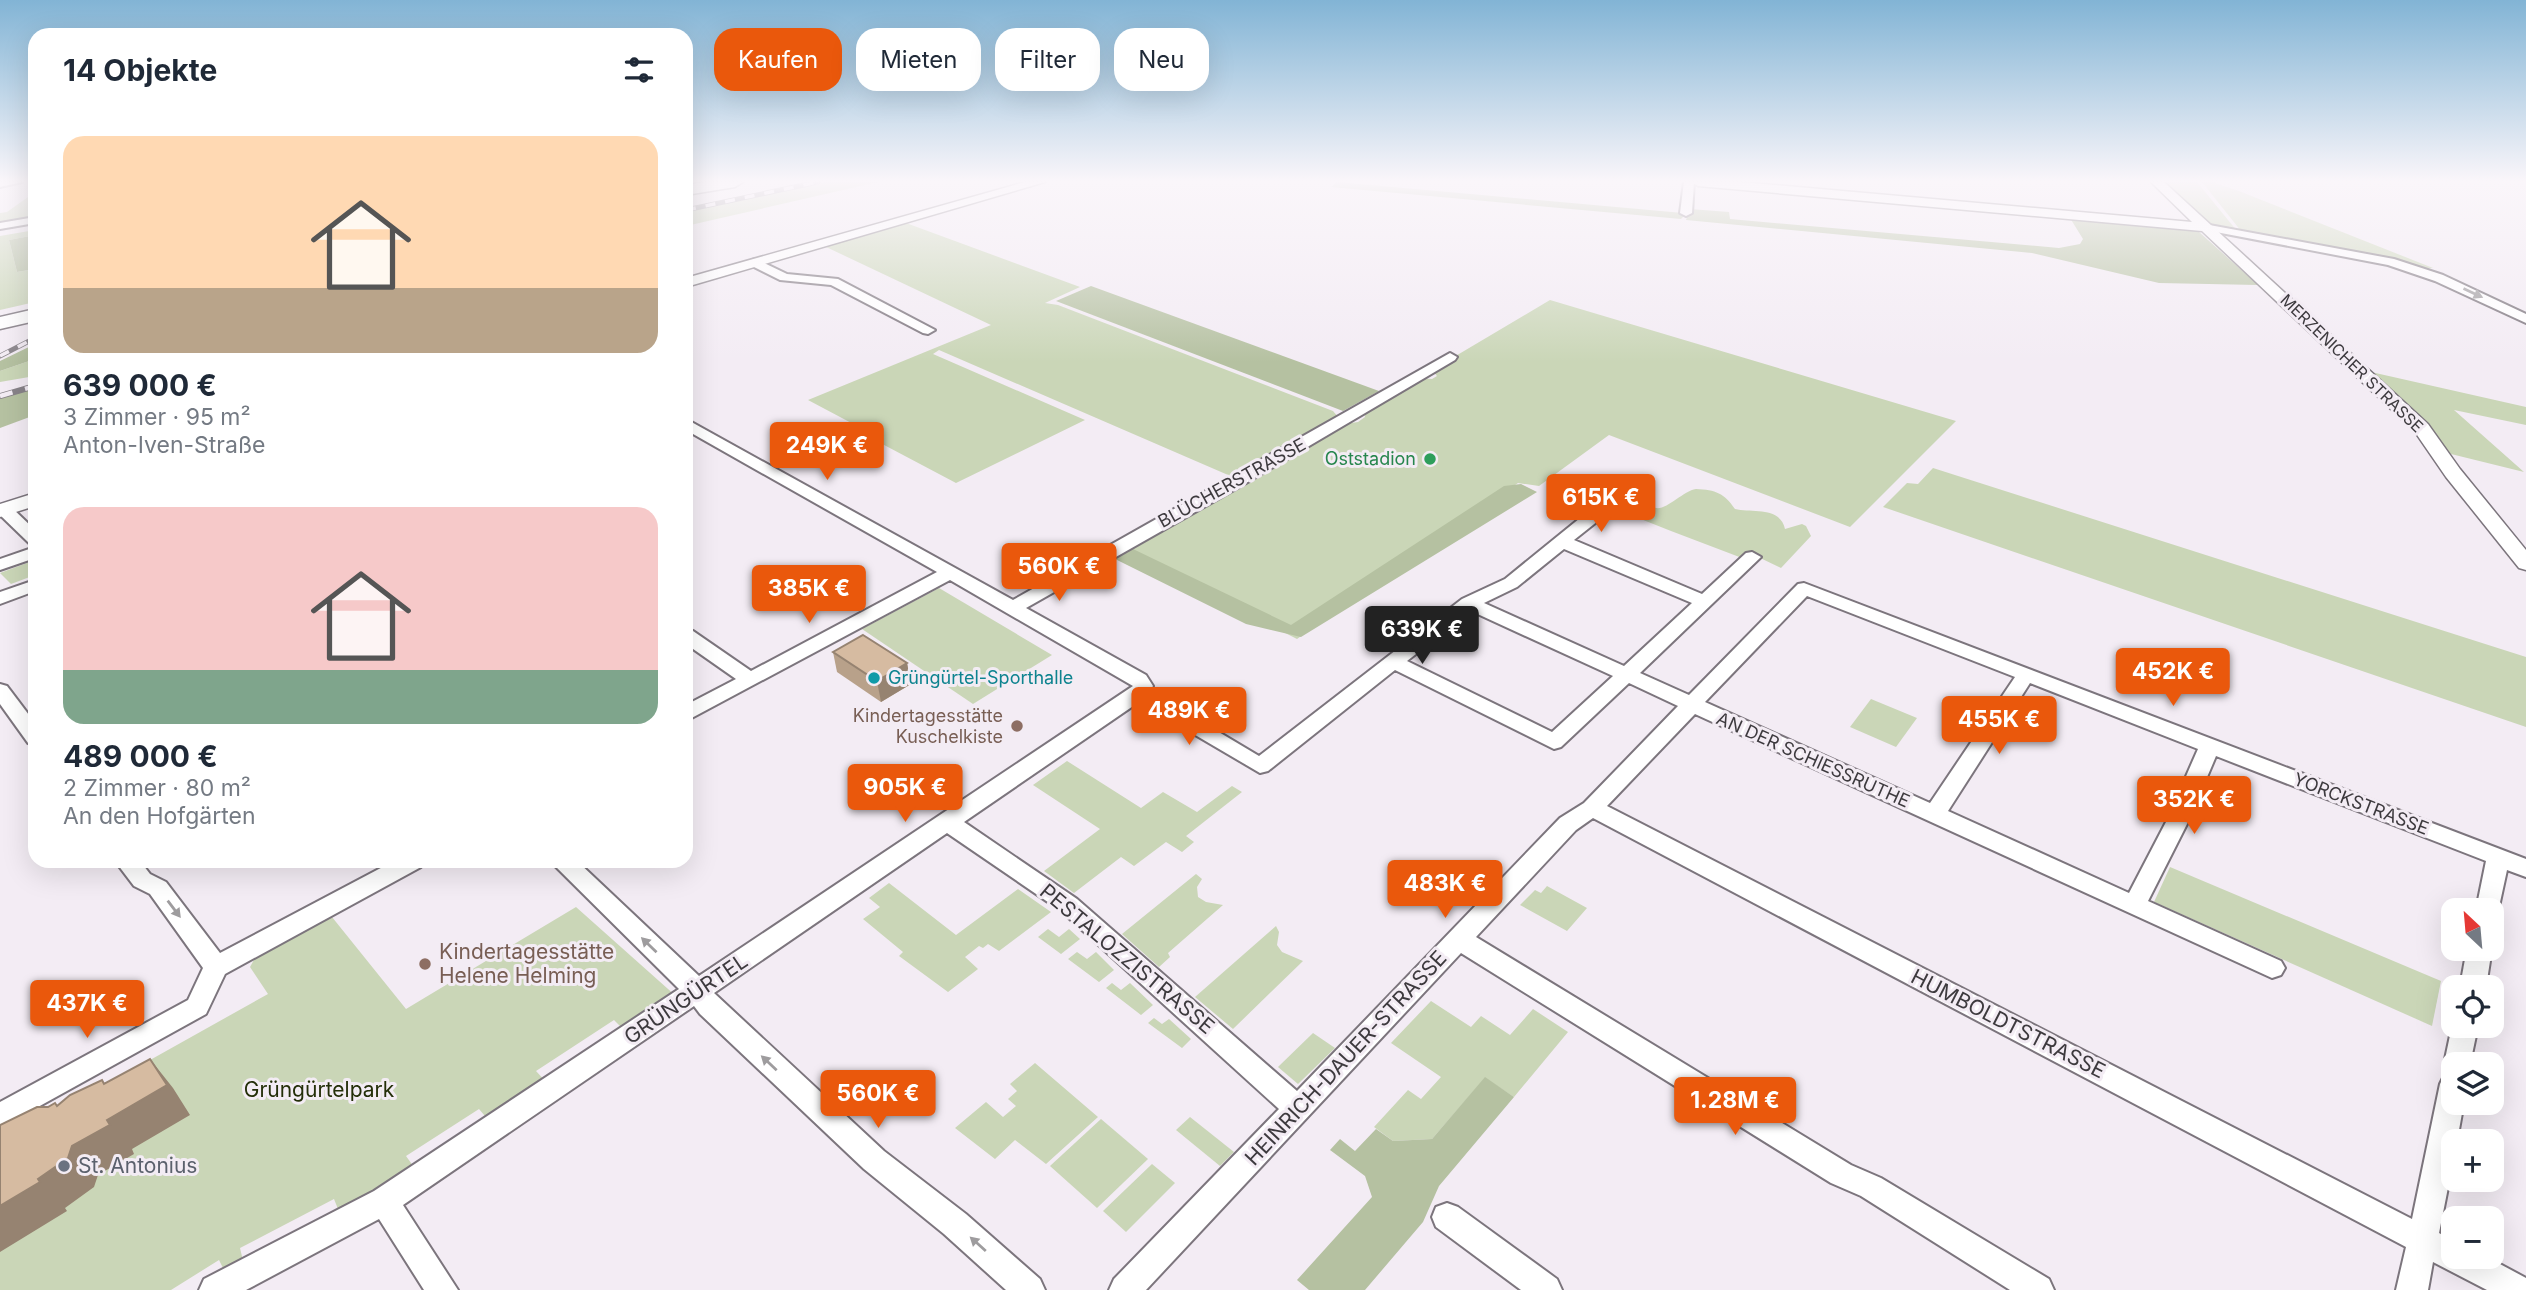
<!DOCTYPE html>
<html lang="de">
<meta charset="utf-8">
<style>
body{margin:0;font-family:Inter,sans-serif;background:#f2f2f3;color:#1f2937;height:100vh;display:flex;flex-direction:column;font-size:26px;white-space:nowrap}
*{box-sizing:border-box;margin:0}
p{font-size:23px;color:#747a83}
.icon{flex:none;width:38px;height:38px;fill:none;stroke:currentColor;stroke-width:2;stroke-linecap:round;stroke-linejoin:round}
.map{position:relative;flex:1;overflow:hidden}
.details{position:absolute;left:28px;top:28px;width:665px;height:840px;display:flex;flex-direction:column;background:#fff;border-radius:21px;box-shadow:0 7px 28px #0002}
.details>*{flex:none}
.top-card{position:absolute;left:714px;top:28px;width:665px;height:63px;display:flex;gap:14px}
.needle{width:46px;rotate:334deg}
.tools{position:absolute;left:2441px;top:898px;display:grid;gap:14px}
.tools a{display:grid;place-items:center;width:63px;height:63px;border-radius:14px;background:#fff;box-shadow:0 7px 28px #0002;font-size:35px}
.price{position:absolute;translate:-50% -60px;padding:0 16px;border-radius:7px;background:#ea580c;color:#fff;font-size:23px;line-height:46px;filter:drop-shadow(0 2px 4px #0008)}
.price::after{content:'';position:absolute;left:50%;top:42px;width:21px;height:16px;margin-left:-10px;background:inherit;clip-path:polygon(0 0,100% 0,50% 100%)}
.price.current{background:#222;color:#fff}
ul{padding:0;list-style:none}
li{display:grid;align-content:center;gap:14px;height:371px;padding:0 35px}
li span{display:grid;place-items:center;height:217px;border-radius:21px;color:#555}
li>.icon{margin-inline-start:auto}
span .icon{width:126px;height:126px;fill:#fffc;stroke-width:1}
li b{font-size:30px}
h2{display:flex;justify-content:space-between;align-items:center;height:84px;padding:0 35px;font-size:30px}
.pill{padding:0 24px;border-radius:21px;background:#fff;box-shadow:0 7px 28px #0002;font-size:24px;line-height:63px}
.pill.current{background:#ea580c;color:#fff}
.map>svg:first-child{display:block}
</style>
<div class="map">
<svg width="2526" height="1290" viewBox="0 0 2526 1290">
<rect width="100%" height="100%" fill="#f3ecf4"/>
<!-- green -->
<g fill="#cad6b7">
<path d="M827,182H878L686,226V212Z"/>
<path d="M2161,182H2197L2237,231L2209,223Z"/>
<path d="M2202,182H2212L2239,191L2433,268L2422,269L2241,231Z"/>
<path d="M35,192V219L0,225V213L7,212Z"/>
<path d="M906,223L1080,287L1045,303L1058,305L1333,411L1339,418L1235,478L939,350L933,354L1085,420L956,483L852,428L857,426L808,400L991,325L824,246Z"/>
<path d="M35,230V235L9,240L17,272L35,269V302L0,310V236Z"/>
<path d="M1550,300L1956,421L1850,527L1609,435L1539,486L1518,483L1297,639L1124,551L1345,424L1358,422L1365,417L1364,411L1420,378L1432,379L1437,376L1432,370Z"/>
<path d="M35,359V376L0,382V371Z"/>
<path d="M2371,372L2526,407V425L2454,410L2524,472L2451,454L2429,427Z"/>
<path d="M1933,468L2526,657V727L1883,507L1907,483L1918,484Z"/>
<path d="M1696,489C1716,490 1724,493 1735,509C1752,513 1780,506 1785,529L1802,524L1806,526L1811,536L1781,568L1756,556L1742,558L1671,531L1623,512L1613,504L1624,496C1634,500 1646,506 1656,508C1667,510 1683,491 1696,489Z"/>
<path d="M35,560V575L11,584L0,573Z"/>
<path d="M939,588L1052,655L973,704L862,629Z"/>
<path d="M1871,699L1917,718L1896,747L1850,727Z"/>
<path d="M1067,761L1141,808L1163,792L1197,812L1232,786L1242,792L1186,836L1194,842L1182,852L1166,842L1134,866L1121,857L1074,893L1044,871L1100,829L1033,785Z"/>
<path d="M2170,867L2441,981L2432,1026L2154,902Z"/>
<path d="M1196,874L1202,879L1197,887L1198,897L1206,902L1223,905L1168,953L1170,957L1159,967L1122,934Z"/>
<path d="M889,883L956,935L1018,889L1051,912L999,951L988,944L983,948L979,946L965,957L978,969L948,992L899,956L903,952L863,919L880,907L869,898Z"/>
<path d="M1547,886L1587,908L1567,931L1520,905L1535,890L1541,893Z"/>
<path d="M576,907L677,997L626,1032L614,1020L536,1071L548,1084L490,1122L479,1109L406,1156L416,1170L340,1214L334,1199L240,1248L244,1265L226,1274L219,1260L171,1290H0V1144L268,994L250,967L255,958L332,917L406,1009Z"/>
<path d="M1276,926L1279,932L1277,945L1282,952L1303,961L1233,1029L1195,997Z"/>
<path d="M1048,929L1059,937L1069,929L1080,939L1061,954L1038,937Z"/>
<path d="M1077,952L1087,959L1096,952L1114,970L1099,982L1068,959Z"/>
<path d="M1112,983L1121,990L1130,983L1153,1005L1141,1015L1106,988Z"/>
<path d="M1431,1001L1471,1027L1481,1016L1510,1035L1533,1009L1568,1032L1514,1097L1485,1078L1432,1139L1393,1141L1374,1127L1408,1090L1421,1099L1441,1077L1391,1043Z"/>
<path d="M1154,1018L1162,1024L1169,1019L1191,1039L1182,1048L1148,1023Z"/>
<path d="M1313,1033L1335,1048L1298,1084L1278,1067Z"/>
<path d="M1035,1063L1098,1117L1046,1164L1015,1140L995,1159L955,1128L986,1102L1003,1117L1016,1106L1008,1099L1017,1091L1010,1084Z"/>
<path d="M1190,1117L1234,1152L1220,1166L1176,1130Z"/>
<path d="M1101,1119L1148,1159L1097,1208L1050,1166Z"/>
<path d="M1152,1164L1175,1183L1126,1232L1103,1211Z"/>
</g>
<!-- forest -->
<g fill="#b5c1a1">
<path d="M1337,182L1683,213L1685,215L1681,219L1331,187Z"/>
<path d="M1690,209L1729,212L1730,219L2059,248L2080,244L2083,239L2070,218L2198,231L2258,285L2159,283L2032,253L1686,220Z"/>
<path d="M35,235V269L17,272L9,240Z"/>
<path d="M1091,286L1379,391L1343,411L1056,301Z"/>
<path d="M35,344V359L0,371V361Z"/>
<path d="M35,388V415L0,428V398Z"/>
<path d="M1521,484L1537,492L1301,637L1246,624L1111,557L1133,549L1291,625L1504,486Z"/>
<path d="M1485,1077L1514,1097L1439,1186L1423,1222L1365,1290H1309L1297,1280L1372,1197L1365,1176L1330,1150L1340,1139L1355,1151L1376,1129L1393,1141L1432,1139Z"/>
</g>
<g fill="none" stroke-linecap="round" stroke-linejoin="round">
<defs>
<g id="minor">
<path d="M0,182H22L0,187Z"/>
<path d="M1684,182H1694L1692,213L1686,216L1680,213Z"/>
<path d="M35,217V223L0,229V223Z"/>
<path d="M2204,224L2394,259L2443,275L2526,314V323L2435,281L2388,265L2200,229L2198,227Z"/>
<path d="M756,259L787,274L838,279L935,330L928,334L923,333L831,285L780,280L752,266V260Z"/>
<path d="M1450,353L1457,357L1455,360L1241,486L1026,608L1146,675L1153,686L1150,691L1259,756L1462,599L1505,579L1606,497L1612,496L1620,501L1618,505L1574,540L1702,594L1746,553L1752,552L1761,557L1640,673L1689,695L1798,584L1804,583L2526,859V877L2507,870L2497,916L2492,918V910H2476L2486,861L2216,756L2188,822L2148,901L2281,961L2285,968L2281,975L2272,978L1695,714L1607,806L2412,1219L2440,1084L2444,1076L2451,1073L2444,1064L2452,1026L2454,1023V1026H2478L2470,1064H2454V1102H2464L2457,1141H2454V1157L2439,1233L2454,1241V1256H2485L2526,1278V1290H2487L2433,1262L2428,1290H2396L2406,1247L1593,818L1576,830L1476,937L1851,1165L1881,1178L2049,1279L2054,1290H2010L1861,1196L1831,1183L1461,953L1146,1290H1109L1114,1279L1279,1109L1061,911L947,833L714,993L884,1151L966,1214L1040,1279L1045,1290H1006L944,1234L864,1169L700,1014L694,1006L403,1205L458,1290H424L379,1219L246,1290H199L204,1279L374,1191L679,989L550,861H577L699,976L1133,686L950,580L686,721V705L736,679L686,644V629L693,631L751,671L937,572L686,430V419L1013,600ZM1564,549L1692,603L1624,666L1484,603L1517,587ZM1807,596L2015,677L1930,803L1705,702ZM1471,611L1613,676L1552,732L1407,661ZM1395,670L1554,749L1561,747L1629,683L1678,706L1584,803L1560,818L1297,1091L1077,899L964,822L1139,702L1260,773L1268,771ZM2030,683L2198,749L2166,822L2129,893L1948,811Z"/>
<path d="M4,505L10,506L35,530V544L29,543L0,515V506Z"/>
<path d="M35,547V558L0,570V559Z"/>
<path d="M35,580V591L0,604V592Z"/>
<path d="M0,684L7,686L35,723V745L28,743L0,704Z"/>
<path d="M115,861H140L150,874L166,882L220,953L394,861H425L421,867L225,974L206,1014L0,1128V1102L188,1000L203,968L150,894L134,886Z"/>
<path d="M2467,948H2492L2486,987H2460Z"/>
<path d="M1447,1203L1458,1207L1557,1279L1562,1290H1521L1436,1227L1432,1217L1436,1207Z"/>
</g>
<g id="tertiary">
<path d="M1025,182H1045L686,287V278Z"/>
<path d="M1692,182H1740L2192,222L2151,182H2164L2428,424L2460,469L2526,550V570L2519,568L2446,477L2415,432L2202,231L1698,186Z"/>
<path d="M35,493V506L0,517V504Z"/>
</g>
<g id="primary">
<path d="M705,182H743L735,187L686,195V185Z"/>
<path d="M35,309V321L0,329V317Z"/>
</g>
</defs>
<!-- minor casing -->
<use href="#minor" stroke="#7c757d" stroke-width="4"/>
<!-- tertiary casing -->
<use href="#tertiary" stroke="#7c757d" stroke-width="3"/>
<!-- primary casing -->
<use href="#primary" stroke="#7c757d" stroke-width="3"/>
<!-- minor -->
<use href="#minor" fill="#fff" fill-rule="evenodd"/>
<!-- tertiary -->
<use href="#tertiary" fill="#fff" fill-rule="evenodd"/>
<!-- primary -->
<use href="#primary" fill="#fff" fill-rule="evenodd"/>
<defs>
<g id="rail-far1">
<path d="M686,210L818,182"/>
<path d="M0,356L35,338"/>
</g>
<path id="rail" d="M0,396L35,386"/>
</defs>
<!-- rail-far1 casing -->
<use href="#rail-far1" stroke="#888389" stroke-width="5"/>
<!-- rail casing -->
<use href="#rail" stroke="#888389" stroke-width="6"/>
<!-- rail-far1 -->
<use href="#rail-far1" stroke="#f3ecf4" stroke-width="3.5" stroke-dasharray="10" stroke-linecap="butt"/>
<!-- rail -->
<use href="#rail" stroke="#f3ecf4" stroke-width="4.5" stroke-dasharray="13" stroke-linecap="butt"/>
</g>
<!-- wall -->
<path fill="#b8a18a" d="M833,652L907,663L911,684L881,702L837,672Z"/>
<!-- shaded-wall -->
<g fill="#968371">
<path d="M907,663L911,684L881,702L877,681Z"/>
<path d="M150,1059L173,1088L190,1115L132,1149L134,1154L98,1175L94,1187L65,1208L67,1211L0,1252V1206L38,1179L72,1146L107,1120L104,1084L102,1080L125,1109Z"/>
</g>
<!-- building -->
<g fill="#d6bba1" stroke="#968371" stroke-width="2">
<path d="M863,635L907,663L877,681L833,652Z"/>
<path d="M150,1059L167,1085L107,1120L110,1125L72,1146L68,1158L38,1179L40,1182L0,1206V1125L37,1107H48L55,1103L57,1106L70,1095L102,1080L104,1084Z"/>
</g>
<!-- one-way arrows -->
<defs><path id="oneway-solid" d="M-6-.8H1V-3.2L6.5 0L1 3.2V.8H-6Z" transform="scale(1.75)"/></defs>
<g fill="#9e9c9e">
<use href="#oneway-solid" transform="translate(2473 293) rotate(25)"/>
<use href="#oneway-solid" transform="translate(174 909) rotate(53)"/>
<use href="#oneway-solid" transform="translate(649 945) rotate(-136)"/>
<use href="#oneway-solid" transform="translate(769 1063) rotate(-137)"/>
<use href="#oneway-solid" transform="translate(978 1244) rotate(-138)"/>
</g>
<!-- sky -->
<linearGradient id="sky" x2="0" y2="1"><stop stop-color="#82b4d5"/><stop offset="0.5" stop-color="#faf6fa"/><stop offset="1" stop-color="#faf6fa" stop-opacity="0"/></linearGradient>
<rect width="2526" height="362" fill="url(#sky)"/>
<!-- markers -->
<circle fill="#2e9e5b" stroke="#f3ecf4" stroke-width="2.5" cx="1430" cy="459" r="7"/>
<circle fill="#0f9aa8" stroke="#f3ecf4" stroke-width="2.5" cx="874" cy="678" r="7"/>
<g fill="#8d6e63" stroke="#f3ecf4" stroke-width="2.5">
<circle cx="1017" cy="726" r="7"/>
<circle cx="425" cy="964" r="7"/>
</g>
<circle fill="#6b7280" stroke="#f3ecf4" stroke-width="2.5" cx="64" cy="1166" r="7"/>
<g text-anchor="middle" stroke-width="6" stroke-linejoin="round" paint-order="stroke">
<!-- far-street labels -->
<g font-size="16" fill="#3d3a3e" stroke="#f3ecf4">
<text transform="translate(2352 363) rotate(44)" y="6">MERZENICHER STRASSE</text>
</g>
<!-- leisure labels -->
<g font-size="18" fill="#27864d" stroke="#f3ecf4" text-anchor="end">
<text x="1416" y="465">Oststadion</text>
</g>
<!-- street labels -->
<g font-size="18" fill="#3d3a3e" stroke="#f3ecf4">
<text transform="translate(1232 483) rotate(-29)" y="6">BLÜCHERSTRASSE</text>
<text transform="translate(1813 760) rotate(24)" y="6">AN DER SCHIESSRUTHE</text>
<text transform="translate(2361 804) rotate(21)" y="6">YORCKSTRASSE</text>
</g>
<!-- culture labels -->
<g font-size="18" fill="#0d838f" stroke="#f3ecf4" text-anchor="start">
<text x="888" y="684">Grüngürtel-Sporthalle</text>
</g>
<!-- education labels -->
<g font-size="18" fill="#785e54" stroke="#f3ecf4" text-anchor="end">
<text x="1003" y="722">Kindertagesstätte<tspan x="1003" dy="21">Kuschelkiste</tspan></text>
</g>
<!-- near-education labels -->
<g font-size="21" fill="#785e54" stroke="#f3ecf4" text-anchor="start">
<text x="439" y="959">Kindertagesstätte<tspan x="439" dy="24">Helene Helming</tspan></text>
</g>
<!-- near-street labels -->
<g font-size="21" fill="#3d3a3e" stroke="#f3ecf4">
<text transform="translate(1127 959) rotate(40)" y="7">PESTALOZZISTRASSE</text>
<text transform="translate(686 999) rotate(-34)" y="7">GRÜNGÜRTEL</text>
<text transform="translate(2008 1024) rotate(27)" y="7">HUMBOLDTSTRASSE</text>
<text transform="translate(1346 1058) rotate(-47)" y="7">HEINRICH-DAUER-STRASSE</text>
</g>
<!-- near-park labels -->
<g font-size="21" fill="#242f09" stroke="#f3ecf4">
<text x="319" y="1097">Grüngürtelpark</text>
</g>
<!-- near-worship labels -->
<g font-size="21" fill="#5b616d" stroke="#f3ecf4" text-anchor="start">
<text x="78" y="1173">St. Antonius</text>
</g>
</g>
</svg>
<div class="tools">
<a><svg class="needle" viewBox="-14 -14 28 28"><path d="M0-13l5 13h-10z" fill="#e53935"/><path d="M0 13l5-13h-10z" fill="#747a83"/></svg></a>
<a><svg class="icon" aria-label="locate" viewBox="0 0 24 24"><circle cx="12" cy="12" r="6"/><path d="M12 2v4M12 18v4M2 12h4M18 12h4"/></svg></a>
<a><svg class="icon" aria-label="layers" viewBox="0 0 24 24"><path d="M12 4l9 5-9 5-9-5zM3 14l9 5 9-5"/></svg></a>
<a>+</a>
<a>−</a>
</div>
<b class="price" style="left:827px;top:482px">249K €</b>
<b class="price" style="left:1601px;top:534px">615K €</b>
<b class="price" style="left:1059px;top:603px">560K €</b>
<b class="price" style="left:809px;top:625px">385K €</b>
<b class="price current" style="left:1422px;top:666px">639K €</b>
<b class="price" style="left:2173px;top:708px">452K €</b>
<b class="price" style="left:1189px;top:747px">489K €</b>
<b class="price" style="left:1999px;top:756px">455K €</b>
<b class="price" style="left:905px;top:824px">905K €</b>
<b class="price" style="left:2194px;top:836px">352K €</b>
<b class="price" style="left:1445px;top:920px">483K €</b>
<b class="price" style="left:87px;top:1040px">437K €</b>
<b class="price" style="left:878px;top:1130px">560K €</b>
<b class="price" style="left:1735px;top:1137px">1.28M €</b>
<div class="top-card">
<a class="pill current">Kaufen</a>
<a class="pill">Mieten</a>
<a class="pill">Filter</a>
<a class="pill">Neu</a>
</div>
<section class="details">
<h2>14 Objekte<svg class="icon" aria-label="filters" viewBox="0 0 24 24"><path d="M4 7h16M4 17h16"/><circle cx="9" cy="7" r="2"/><circle cx="15" cy="17" r="2"/></svg></h2>
<ul>
<li><span style="background:linear-gradient(#ffd9b3 70%,#b9a48a 0)"><svg class="icon" aria-label="home" viewBox="0 0 24 24"><path d="M3 11l9-7 9 7M6 9v11h12V9"/></svg></span><div><b>639 000 €</b><p>3 Zimmer · 95 m²</p><p>Anton-Iven-Straße</p></div></li>
<li><span style="background:linear-gradient(#f6c9c9 75%,#7fa58c 0)"><svg class="icon" aria-label="home" viewBox="0 0 24 24"><path d="M3 11l9-7 9 7M6 9v11h12V9"/></svg></span><div><b>489 000 €</b><p>2 Zimmer · 80 m²</p><p>An den Hofgärten</p></div></li>
</ul>
</section>
</div>
